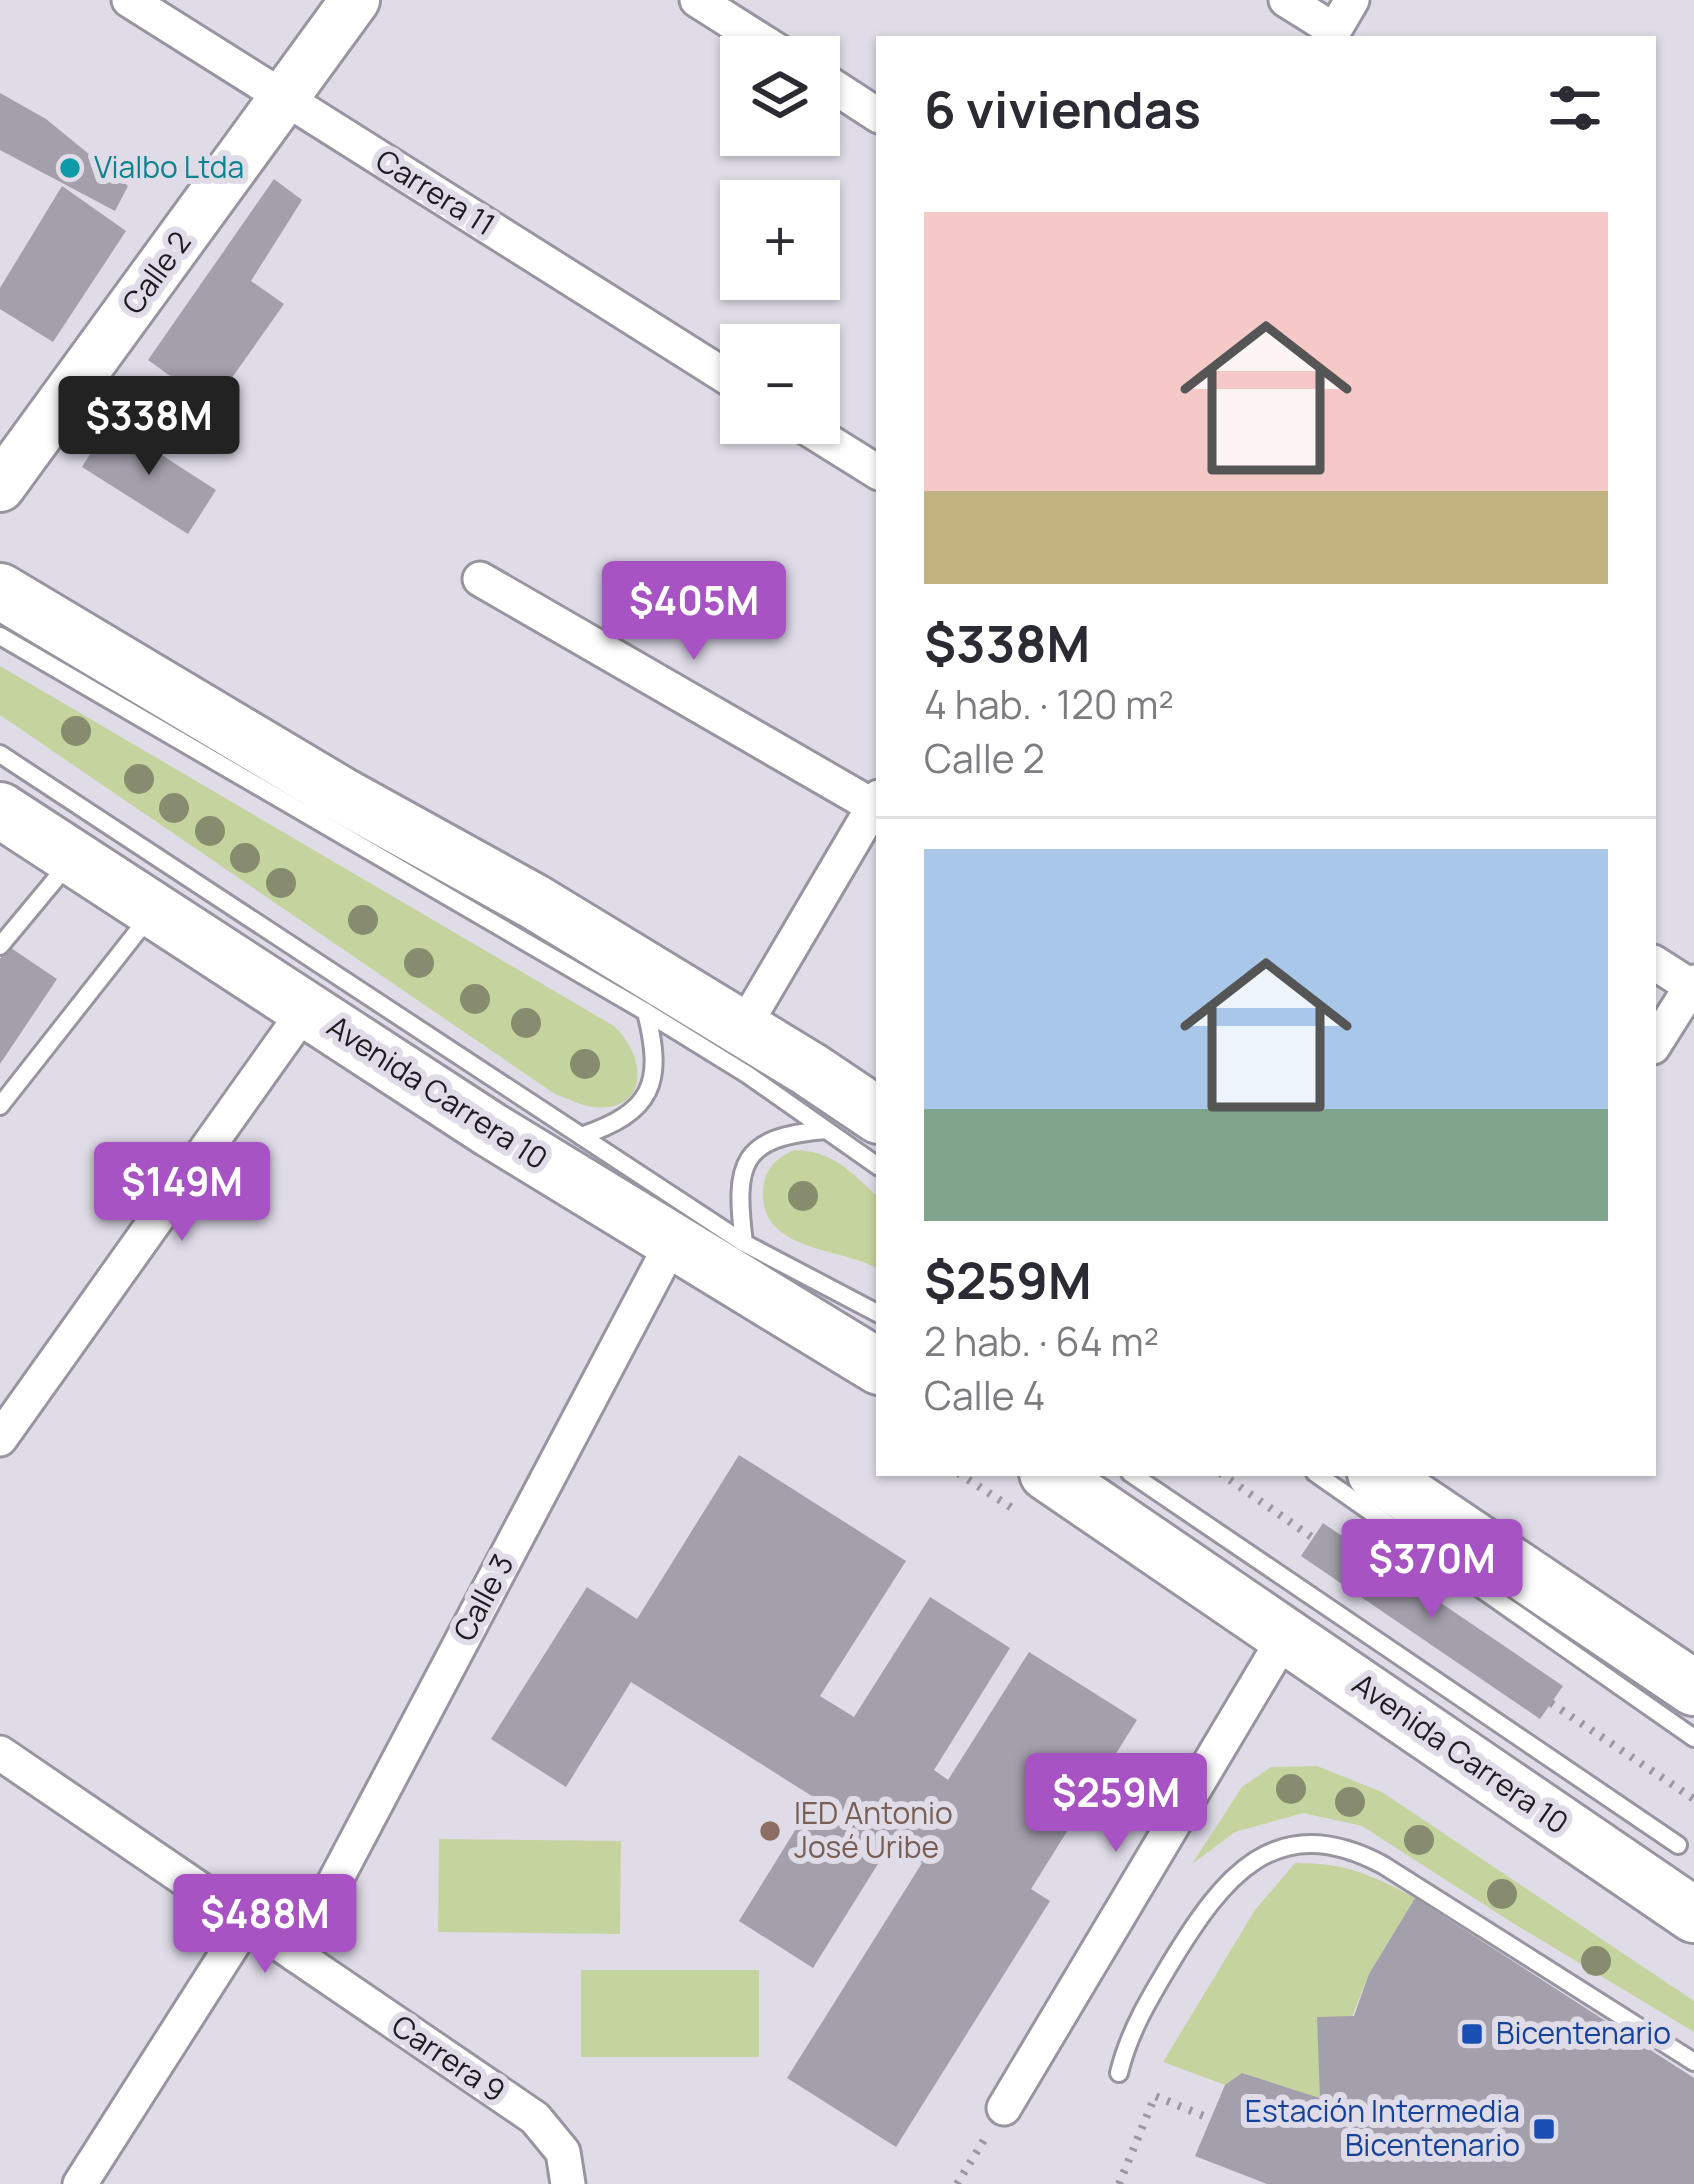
<!DOCTYPE html>
<html lang="es">
<meta charset="utf-8">
<style>
body{margin:0;font-family:Manrope,sans-serif;background:#f2f2f3;color:#2b2b33;height:100vh;display:flex;flex-direction:column;font-size:45px;white-space:nowrap}
*{box-sizing:border-box;margin:0}
p{font-size:39px;color:#7c7c81}
.icon{flex:none;width:66px;height:66px;fill:none;stroke:currentColor;stroke-width:2;stroke-linecap:round;stroke-linejoin:round}
.map{position:relative;flex:1;overflow:hidden}
.drawer{position:absolute;left:876px;top:36px;width:780px;height:1440px;display:flex;flex-direction:column;background:#fff;border-radius:0px;box-shadow:0 3px 9px #0004}
.drawer>*{flex:none}
.tools{position:absolute;left:720px;top:36px;display:grid;gap:24px}
.tools a{display:grid;place-items:center;width:120px;height:120px;border-radius:0px;background:#fff;box-shadow:0 3px 9px #0004;font-size:60px}
.price{position:absolute;translate:-50% -102px;padding:0 27px;border-radius:12px;background:#a753c3;color:#fff;font-size:39px;line-height:78px;filter:drop-shadow(0 3px 6px #0008)}
.price::after{content:'';position:absolute;left:50%;top:72px;width:36px;height:27px;margin-left:-18px;background:inherit;clip-path:polygon(0 0,100% 0,50% 100%)}
.price.current{background:#222;color:#fff}
ul{padding:0;list-style:none}
li{display:grid;align-content:center;gap:24px;height:636px;padding:0 48px}
li+li{border-top:3px solid #e1e1e2}
li span{display:grid;place-items:center;height:372px;border-radius:0px;color:#555}
li>.icon{margin-inline-start:auto}
span .icon{width:216px;height:216px;fill:#fffc;stroke-width:1}
li b{font-size:51px}
h2{display:flex;justify-content:space-between;align-items:center;height:144px;padding:0 48px;font-size:51px}
.map>svg:first-child{display:block}
</style>
<div class="map">
<svg width="1694" height="2184" viewBox="0 0 1694 2184">
<rect width="100%" height="100%" fill="#dfdce8"/>
<!-- green -->
<g fill="#c5d49f">
<path d="M0,666L614,1026C646,1055 651,1113 593,1107C581,1106 567,1098 555,1094L0,715Z"/>
<path d="M794,1150C834,1151 851,1172 879,1198V1269C840,1247 761,1252 763,1192C764,1169 774,1160 794,1150Z"/>
<path d="M1317,1766L1382,1792L1694,2001V2032L1516,1925L1362,1826L1303,1813L1235,1832L1192,1864L1242,1787L1271,1767Z"/>
<path d="M439,1839L621,1841L620,1934L438,1932Z"/>
<path d="M1295,1863C1347,1863 1370,1874 1415,1898L1369,1974L1320,2098L1243,2073L1225,2085L1163,2062L1255,1910Z"/>
<rect x="581" y="1970" width="178" height="87"/>
</g>
<!-- building -->
<g fill="#a39fab">
<path d="M0,93L46,119L128,186L115,211L0,150Z"/>
<path d="M274,179L302,200L251,281L284,304L212,406L148,360Z"/>
<path d="M62,186L126,231L53,342L0,309V288Z"/>
<path d="M110,422L216,490L188,534L82,467Z"/>
<path d="M8,946L57,979L0,1064V959Z"/>
<path d="M739,1455L906,1561L820,1696L854,1717L930,1597L1010,1648L934,1770L948,1780L1029,1652L1137,1720L1031,1889L1050,1901L896,2147L787,2078L922,1863L891,1843L813,1968L739,1921L815,1798L631,1682L566,1787L491,1739L587,1587L637,1619Z"/>
<path d="M1323,1523L1563,1686L1540,1719L1301,1556Z"/>
<path d="M1415,1898L1694,2078V2184H1267L1195,2156L1225,2085L1242,2073L1320,2098L1317,2017L1354,2016L1369,1974Z"/>
</g>
<g fill="none" stroke-linecap="round" stroke-linejoin="round">
<defs>
<g id="lane">
<path d="M0,636L646,1012L748,1075L879,1167"/>
<path d="M0,754L744,1243L879,1314"/>
<path d="M0,946L69,863"/>
<path d="M0,1106L148,918"/>
<path d="M581,1136C653,1112 664,1083 646,1012"/>
<path d="M744,1243C734,1163 740,1137 826,1130"/>
<path d="M1130,1473L1678,1845"/>
<path d="M1315,1473L1694,1738"/>
<path d="M1119,2073C1129,2032 1149,1999 1170,1964C1222,1878 1275,1807 1383,1865L1694,2062"/>
</g>
<g id="street">
<path d="M129,0L741,386"/>
<path d="M697,0L787,57"/>
<path d="M1286,0L1334,30"/>
<path d="M1329,39L1352,0"/>
<path d="M819,77L879,116"/>
<path d="M799,423L879,473"/>
<path d="M480,579L873,806"/>
<path d="M1653,962L1694,988"/>
<path d="M743,1028L879,797"/>
<path d="M1653,1047L1694,982"/>
<path d="M0,1439L306,1009"/>
<path d="M0,1753L535,2118L563,2152L568,2184"/>
<path d="M296,1955L673,1241"/>
<path d="M1004,2108L1286,1635"/>
<path d="M80,2184L247,1922"/>
</g>
<path id="secondary" d="M0,487L355,0"/>
<g id="primary">
<path d="M0,591L340,794L535,902L809,1069L879,1116"/>
<path d="M0,810L491,1130L879,1367"/>
<path d="M1047,1473L1694,1915"/>
<path d="M1375,1473L1694,1688"/>
</g>
</defs>
<!-- lane casing -->
<use href="#lane" stroke="#9895a0" stroke-width="22"/>
<!-- street casing -->
<use href="#street" stroke="#9895a0" stroke-width="39"/>
<!-- secondary casing -->
<use href="#secondary" stroke="#9895a0" stroke-width="54"/>
<!-- primary casing -->
<use href="#primary" stroke="#9895a0" stroke-width="60"/>
<!-- path -->
<g stroke="#9b98a2" stroke-width="8" stroke-dasharray="3 9" stroke-linecap="butt">
<path d="M958,1473L1012,1508"/>
<path d="M1220,1473L1313,1538"/>
<path d="M1551,1703L1694,1799"/>
<path d="M957,2184L987,2135"/>
<path d="M1119,2184L1155,2096L1211,2119"/>
</g>
<!-- lane -->
<use href="#lane" stroke="#fff" stroke-width="16"/>
<!-- street -->
<use href="#street" stroke="#fff" stroke-width="33"/>
<!-- secondary -->
<use href="#secondary" stroke="#fff" stroke-width="48"/>
<!-- primary -->
<use href="#primary" stroke="#fff" stroke-width="54"/>
</g>
<!-- trees -->
<g fill="#868c6d">
<circle cx="76" cy="731" r="15"/>
<circle cx="139" cy="779" r="15"/>
<circle cx="174" cy="808" r="15"/>
<circle cx="210" cy="831" r="15"/>
<circle cx="245" cy="858" r="15"/>
<circle cx="281" cy="883" r="15"/>
<circle cx="363" cy="920" r="15"/>
<circle cx="419" cy="963" r="15"/>
<circle cx="475" cy="999" r="15"/>
<circle cx="526" cy="1023" r="15"/>
<circle cx="585" cy="1064" r="15"/>
<circle cx="803" cy="1196" r="15"/>
<circle cx="1291" cy="1789" r="15"/>
<circle cx="1350" cy="1802" r="15"/>
<circle cx="1419" cy="1840" r="15"/>
<circle cx="1502" cy="1894" r="15"/>
<circle cx="1596" cy="1961" r="15"/>
</g>
<!-- markers -->
<circle fill="#0f9aa8" stroke="#dfdce8" stroke-width="4.5" cx="70" cy="168" r="12"/>
<circle fill="#8d6e63" stroke="#dfdce8" stroke-width="4.5" cx="770" cy="1831" r="12"/>
<g fill="#1a4fb4" stroke="#dfdce8" stroke-width="4.5">
<rect x="1460" y="2022" width="24" height="24" rx="6"/>
<rect x="1532" y="2117" width="24" height="24" rx="6"/>
</g>
<g text-anchor="middle" stroke-width="12" stroke-linejoin="round" paint-order="stroke">
<!-- culture labels -->
<g font-size="30" fill="#0d838f" stroke="#dfdce8" text-anchor="start">
<text x="94" y="178">Vialbo Ltda</text>
</g>
<!-- street labels -->
<g font-size="30" fill="#1d1b20" stroke="#dfdce8">
<text transform="translate(435 193) rotate(32)" y="10">Carrera 11</text>
<text transform="translate(157 273) rotate(-54)" y="10">Calle 2</text>
<text transform="translate(437 1093) rotate(33)" y="10">Avenida Carrera 10</text>
<text transform="translate(484 1598) rotate(-62)" y="10">Calle 3</text>
<text transform="translate(1460 1754) rotate(35)" y="10">Avenida Carrera 10</text>
<text transform="translate(448 2059) rotate(34)" y="10">Carrera 9</text>
</g>
<!-- education labels -->
<g font-size="30" fill="#785e54" stroke="#dfdce8" text-anchor="start">
<text x="794" y="1824">IED Antonio<tspan x="794" dy="34">José Uribe</tspan></text>
</g>
<!-- transit labels -->
<g font-size="30" fill="#164399" stroke="#dfdce8" text-anchor="start">
<text x="1496" y="2044">Bicentenario</text>
<text x="1520" y="2122" text-anchor="end">Estación Intermedia<tspan x="1520" dy="34">Bicentenario</tspan></text>
</g>
</g>
</svg>
<div class="tools">
<a><svg class="icon" aria-label="layers" viewBox="0 0 24 24"><path d="M12 4l9 5-9 5-9-5zM3 14l9 5 9-5"/></svg></a>
<a>+</a>
<a>−</a>
</div>
<b class="price current" style="left:149px;top:478px">$338M</b>
<b class="price" style="left:694px;top:663px">$405M</b>
<b class="price" style="left:182px;top:1244px">$149M</b>
<b class="price" style="left:1432px;top:1621px">$370M</b>
<b class="price" style="left:1116px;top:1855px">$259M</b>
<b class="price" style="left:265px;top:1976px">$488M</b>
<section class="drawer">
<h2>6 viviendas<svg class="icon" aria-label="filters" viewBox="0 0 24 24"><path d="M4 7h16M4 17h16"/><circle cx="9" cy="7" r="2"/><circle cx="15" cy="17" r="2"/></svg></h2>
<ul>
<li><span style="background:linear-gradient(#f6c9c9 75%,#c2b280 0)"><svg class="icon" aria-label="home" viewBox="0 0 24 24"><path d="M3 11l9-7 9 7M6 9v11h12V9"/></svg></span><div><b>$338M</b><p>4 hab. · 120 m²</p><p>Calle 2</p></div></li>
<li><span style="background:linear-gradient(#a9c7e8 70%,#7fa58c 0)"><svg class="icon" aria-label="home" viewBox="0 0 24 24"><path d="M3 11l9-7 9 7M6 9v11h12V9"/></svg></span><div><b>$259M</b><p>2 hab. · 64 m²</p><p>Calle 4</p></div></li>
</ul>
</section>
</div>
